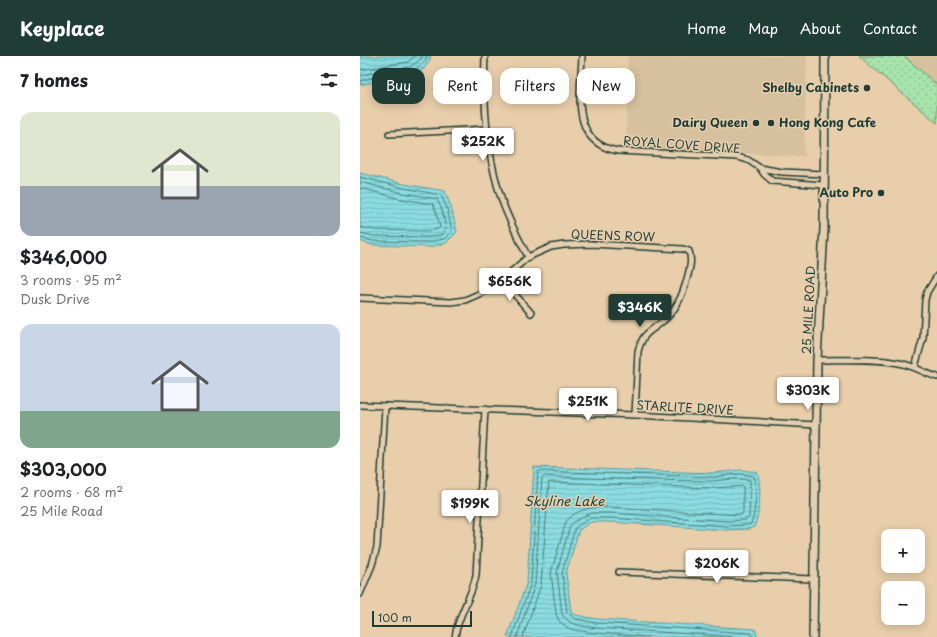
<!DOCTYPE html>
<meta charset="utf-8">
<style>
body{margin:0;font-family:"Playpen Sans",sans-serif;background:#f2f2f2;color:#202124;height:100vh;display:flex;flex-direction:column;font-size:15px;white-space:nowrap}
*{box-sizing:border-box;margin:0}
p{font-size:13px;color:#757577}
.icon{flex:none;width:22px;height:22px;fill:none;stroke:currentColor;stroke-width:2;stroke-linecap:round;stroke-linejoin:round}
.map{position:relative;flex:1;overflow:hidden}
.sheet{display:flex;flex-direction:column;background:#fff;width:360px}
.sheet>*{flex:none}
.guide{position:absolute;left:12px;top:12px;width:380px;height:36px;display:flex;gap:8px}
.controls{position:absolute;left:521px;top:473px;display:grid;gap:8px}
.controls a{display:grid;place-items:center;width:44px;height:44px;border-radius:8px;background:#fff;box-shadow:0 2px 10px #0003;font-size:20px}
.scale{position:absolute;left:12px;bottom:10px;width:100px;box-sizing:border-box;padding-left:4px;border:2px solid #1f3d34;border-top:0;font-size:11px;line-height:14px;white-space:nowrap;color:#1f3d34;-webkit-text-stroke:3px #e6cfaf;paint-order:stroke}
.price{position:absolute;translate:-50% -34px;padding:0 9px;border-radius:4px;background:#fff;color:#222;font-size:13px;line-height:26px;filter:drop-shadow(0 1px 2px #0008)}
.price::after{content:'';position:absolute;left:50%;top:24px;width:12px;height:9px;margin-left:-6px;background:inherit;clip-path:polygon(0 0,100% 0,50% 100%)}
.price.on{background:#1f3d34;color:#fff}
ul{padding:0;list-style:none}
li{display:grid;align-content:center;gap:8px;height:212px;padding:0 20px}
li span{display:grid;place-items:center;height:124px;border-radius:12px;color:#555}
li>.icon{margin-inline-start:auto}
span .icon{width:72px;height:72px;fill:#fffc;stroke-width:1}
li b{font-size:17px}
h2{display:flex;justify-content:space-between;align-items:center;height:48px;padding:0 20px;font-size:17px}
.chip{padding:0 14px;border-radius:12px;background:#fff;box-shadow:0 2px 10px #0003;font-size:14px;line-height:36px}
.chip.on{background:#1f3d34;color:#fff}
header{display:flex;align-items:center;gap:24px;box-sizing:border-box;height:56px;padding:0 20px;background:#1f3d34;color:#fff}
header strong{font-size:19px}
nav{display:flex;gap:22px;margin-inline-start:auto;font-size:14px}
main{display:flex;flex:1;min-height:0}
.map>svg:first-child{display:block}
</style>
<header>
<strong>Keyplace</strong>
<nav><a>Home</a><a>Map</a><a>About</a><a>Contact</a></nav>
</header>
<main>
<section class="sheet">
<h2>7 homes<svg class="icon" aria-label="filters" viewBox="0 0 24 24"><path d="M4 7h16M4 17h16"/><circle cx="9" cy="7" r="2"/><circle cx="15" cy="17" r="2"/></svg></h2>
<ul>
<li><span style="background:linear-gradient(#dfe7d0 60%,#9aa5b1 0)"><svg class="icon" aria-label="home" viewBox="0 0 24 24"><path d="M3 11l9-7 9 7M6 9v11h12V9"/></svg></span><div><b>$346,000</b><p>3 rooms · 95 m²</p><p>Dusk Drive</p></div></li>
<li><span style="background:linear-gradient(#c9d6e8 70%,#7fa58c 0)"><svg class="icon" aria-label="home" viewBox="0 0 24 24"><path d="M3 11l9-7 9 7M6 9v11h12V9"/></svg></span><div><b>$303,000</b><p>2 rooms · 68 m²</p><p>25 Mile Road</p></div></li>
</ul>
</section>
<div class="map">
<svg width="577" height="581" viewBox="0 0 577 581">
<defs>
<pattern id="park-dots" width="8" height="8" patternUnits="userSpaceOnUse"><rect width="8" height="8" fill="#a6e4ac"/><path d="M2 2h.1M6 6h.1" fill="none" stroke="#8ec495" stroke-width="1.8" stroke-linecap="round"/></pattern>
<pattern id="water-rules" width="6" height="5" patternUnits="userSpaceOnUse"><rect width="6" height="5" fill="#8adce1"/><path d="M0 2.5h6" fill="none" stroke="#77bec2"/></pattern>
</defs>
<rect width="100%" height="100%" fill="#e8ceaa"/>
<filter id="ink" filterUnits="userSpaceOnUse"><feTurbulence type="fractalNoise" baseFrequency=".025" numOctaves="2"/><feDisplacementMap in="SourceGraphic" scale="8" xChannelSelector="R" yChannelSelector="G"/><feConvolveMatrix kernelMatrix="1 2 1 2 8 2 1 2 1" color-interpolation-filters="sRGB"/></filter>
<g filter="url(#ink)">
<!-- built -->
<g fill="#d6c09d">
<path d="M268,0H447L444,96L446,100L266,92Z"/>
<path d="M544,0H577V29Z"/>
</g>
<!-- park -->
<path fill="url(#park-dots)" stroke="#629070" d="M499,0H544L577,29V67Z"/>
<!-- water -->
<g fill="url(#water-rules)" stroke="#5f9c9c">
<path d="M0,0H71C69,8 61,18 53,20C36,25 17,24 0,29Z"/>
<path d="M0,117L44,128L85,135L91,151L97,176L86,187L70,191L12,189L0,185Z"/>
<path d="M174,411L353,417L380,414L397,416C402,429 400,458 394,471L389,473L367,474L249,466H231L219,474L206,517L211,556L216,559L237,563L395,573L398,581H147L167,526Z"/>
</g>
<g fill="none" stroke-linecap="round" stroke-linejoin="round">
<!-- shore -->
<g stroke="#4a7d79" stroke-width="1">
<path d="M0,14L48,6L55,0"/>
<path d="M0,20L11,17L50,11L61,3L62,0"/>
<path d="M0,25L11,22L52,16L65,5L67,0"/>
<path d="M0,121L44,132L81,139L87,152L92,175L84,183L69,186L13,185L0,182"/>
<path d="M0,126L43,137L77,143L82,154L86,173L81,179L69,181L14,180L0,177"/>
<path d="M0,132L41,143L73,148L76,156L80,171L78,173L68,175L14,174L0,171"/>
<path d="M152,581L171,527L178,416L179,415L353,421L380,418L394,420C398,428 395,460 391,468L387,469L367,470L250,462H230L215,472L202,517L207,556L215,563L237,567L391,577L393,581"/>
<path d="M157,581L175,528L182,422L184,420C236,423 289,424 341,425C357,426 374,421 390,424V430L389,461L386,464L367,465L250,457H231L214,466L210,470L197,516L202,558C208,570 225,570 236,572L379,581"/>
<path d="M163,581L181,529L189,426L353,432L383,430V457L381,459L250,451C234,451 216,452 206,466L191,517L196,558L199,565L208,572L214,574L235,577L288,581"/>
</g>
<defs>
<g id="street">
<path d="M125,0C123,49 126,98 142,145C149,165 159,183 168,201"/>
<path d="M222,0C221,35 209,87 258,95L377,101L388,104L400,112"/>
<path d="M29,78L126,73"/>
<path d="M463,129L412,125L404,118L400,112L422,116L464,118"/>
<path d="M142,224L171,257"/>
<path d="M0,242L91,246L105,244L121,237L142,224L168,201L191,191L204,189L231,188L323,193L329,195C332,204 330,211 328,219C324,236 317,254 303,265C289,277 284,275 278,295L275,359"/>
<path d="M457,304C484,304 513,302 539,307C553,309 564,317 577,321"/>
<path d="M555,311L563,282L565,244L567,236L577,220"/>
<path d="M0,349L275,359L457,369"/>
<path d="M259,516L454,523"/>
<path d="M0,538L12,509L17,491L25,350"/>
<path d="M95,581C98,557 112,542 116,519L125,353"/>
</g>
<path id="secondary" d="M453,581L457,304L464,172L465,0"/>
</defs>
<!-- street casing -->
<use href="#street" stroke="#1f3d34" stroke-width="8"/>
<!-- secondary casing -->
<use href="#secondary" stroke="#1f3d34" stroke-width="10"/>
<!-- street -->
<use href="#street" stroke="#e6cfaf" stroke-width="5"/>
<!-- secondary -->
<use href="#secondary" stroke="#e6cfaf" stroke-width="7"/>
</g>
</g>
<!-- markers -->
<g fill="#1f3d34" stroke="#e6cfaf" stroke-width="1.5">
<circle cx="507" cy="32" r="4"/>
<circle cx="396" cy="67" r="4"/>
<circle cx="411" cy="67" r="4"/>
<circle cx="521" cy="137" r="4"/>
</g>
<g text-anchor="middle" stroke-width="3" stroke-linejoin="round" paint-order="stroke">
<!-- poi labels -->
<g font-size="12" font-weight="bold" fill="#1f3d34" stroke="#e6cfaf" text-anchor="end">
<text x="499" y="36">Shelby Cabinets</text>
<text x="388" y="71">Dairy Queen</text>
<text x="419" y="71" text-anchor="start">Hong Kong Cafe</text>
<text x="513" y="141">Auto Pro</text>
</g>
<!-- street labels -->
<g font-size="12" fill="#1f3d34" stroke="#e6cfaf">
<text transform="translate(322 89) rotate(4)" y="4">ROYAL COVE DRIVE</text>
<text transform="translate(253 180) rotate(2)" y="4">QUEENS ROW</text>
<text transform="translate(449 254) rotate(-87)" y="4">25 MILE ROAD</text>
<text transform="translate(325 352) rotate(3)" y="4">STARLITE DRIVE</text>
</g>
<!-- water labels -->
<g font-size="13" font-style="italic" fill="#24453d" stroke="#e6cfaf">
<text x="204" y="450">Skyline Lake</text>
</g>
</g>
</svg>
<div class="controls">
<a>+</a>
<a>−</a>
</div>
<div class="scale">100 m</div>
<b class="price" style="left:123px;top:106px">$252K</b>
<b class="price" style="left:150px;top:246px">$656K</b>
<b class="price on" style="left:280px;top:272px">$346K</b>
<b class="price" style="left:448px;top:355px">$303K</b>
<b class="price" style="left:228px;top:366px">$251K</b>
<b class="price" style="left:110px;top:468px">$199K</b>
<b class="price" style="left:357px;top:528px">$206K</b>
<div class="guide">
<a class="chip on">Buy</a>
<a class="chip">Rent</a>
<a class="chip">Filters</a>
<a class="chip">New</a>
</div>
</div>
</main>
